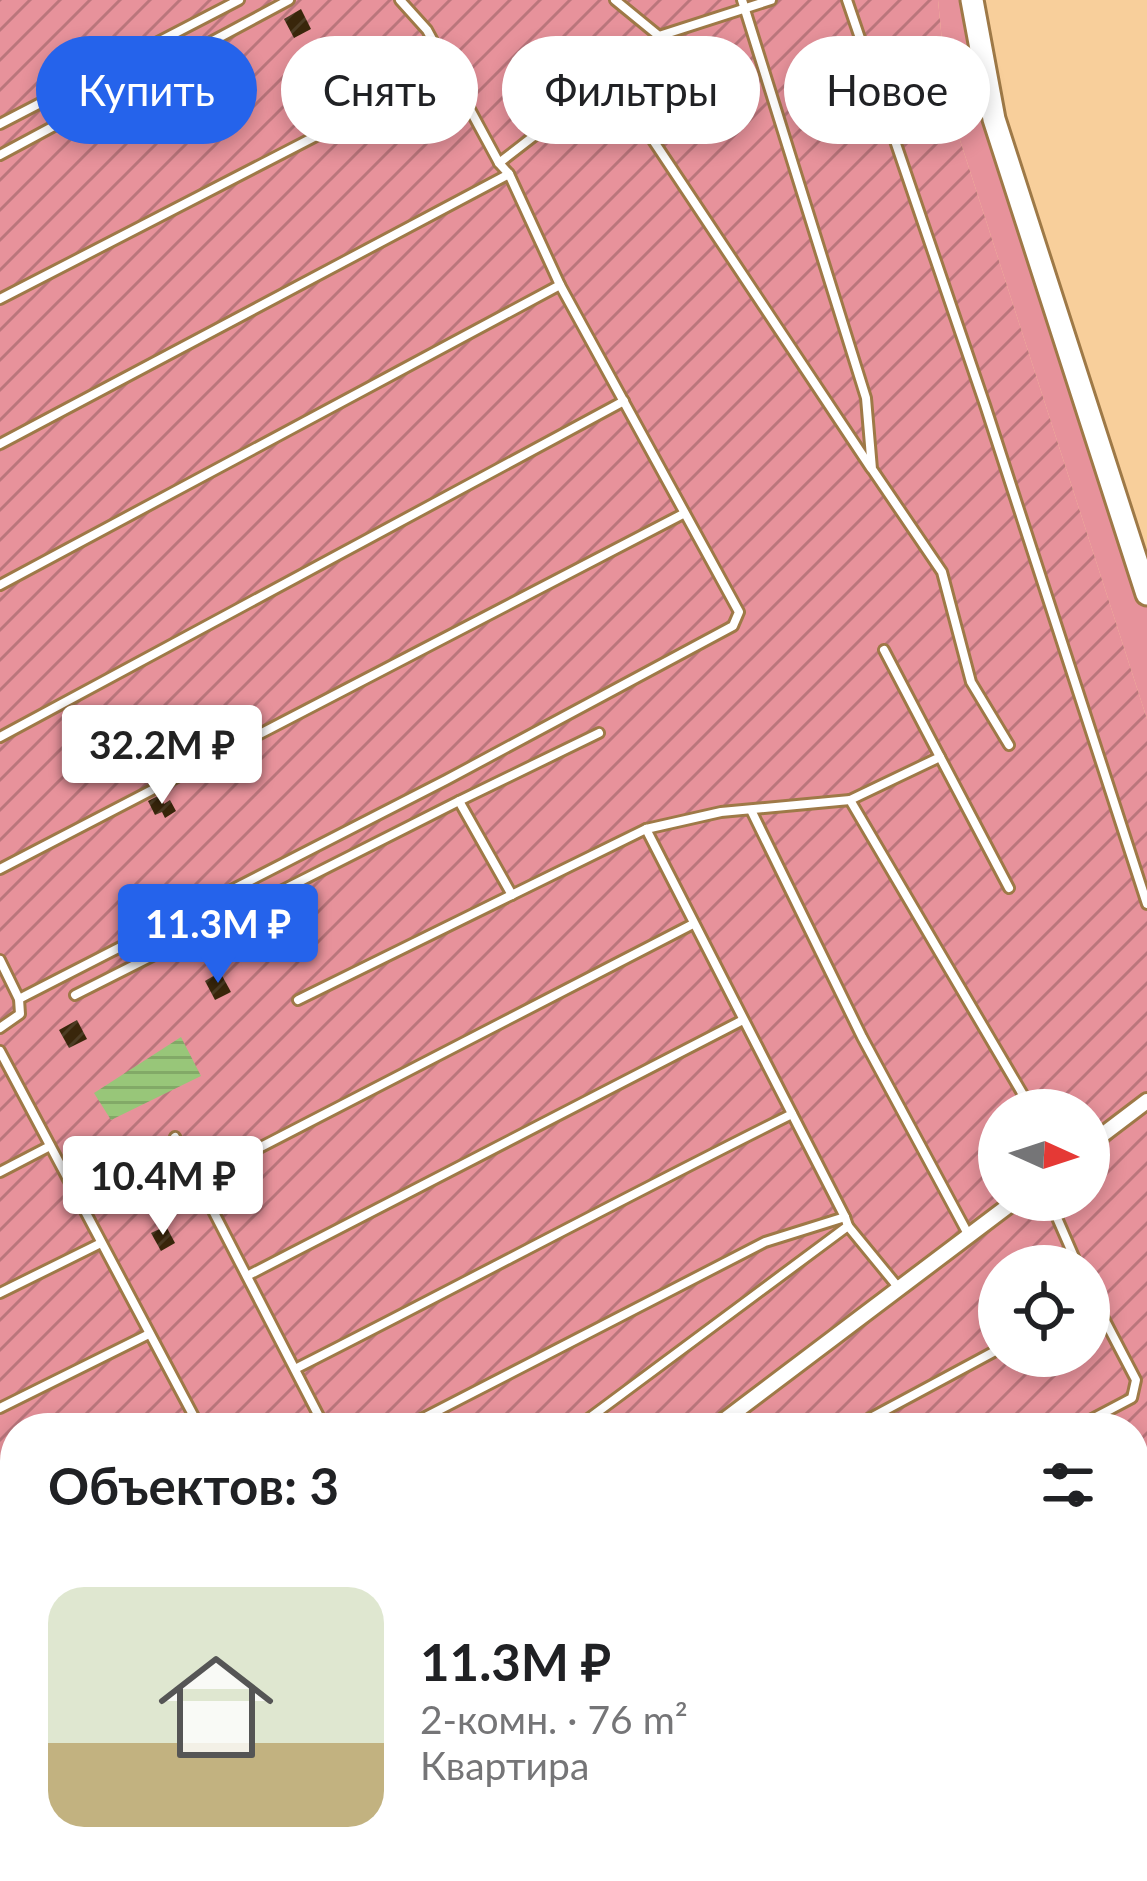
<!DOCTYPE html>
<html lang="ru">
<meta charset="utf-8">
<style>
body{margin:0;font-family:Lato,sans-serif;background:#f2f2f2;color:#202124;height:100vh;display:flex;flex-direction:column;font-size:45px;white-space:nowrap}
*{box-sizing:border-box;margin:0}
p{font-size:39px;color:#757577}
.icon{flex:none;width:66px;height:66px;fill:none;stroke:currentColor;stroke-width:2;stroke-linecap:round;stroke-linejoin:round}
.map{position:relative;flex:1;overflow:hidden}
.drawer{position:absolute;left:0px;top:1413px;width:1149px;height:468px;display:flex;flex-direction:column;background:#fff;border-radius:48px 48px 0 0;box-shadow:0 6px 18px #0003}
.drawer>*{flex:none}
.hud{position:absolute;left:36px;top:36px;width:1077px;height:108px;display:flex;gap:24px}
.needle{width:78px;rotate:93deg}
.tools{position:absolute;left:978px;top:1089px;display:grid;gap:24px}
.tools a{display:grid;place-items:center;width:132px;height:132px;border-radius:50%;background:#fff;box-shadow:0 6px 18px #0003;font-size:60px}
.price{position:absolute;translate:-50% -102px;padding:0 27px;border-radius:12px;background:#fff;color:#222;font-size:39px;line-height:78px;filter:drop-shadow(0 3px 6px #0008)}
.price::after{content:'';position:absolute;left:50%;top:72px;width:36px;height:27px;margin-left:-18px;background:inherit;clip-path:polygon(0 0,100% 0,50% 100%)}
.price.active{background:#2563eb;color:#fff}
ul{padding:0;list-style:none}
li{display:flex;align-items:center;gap:36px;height:300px;padding:0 48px}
li span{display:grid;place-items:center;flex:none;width:336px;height:240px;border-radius:36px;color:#555}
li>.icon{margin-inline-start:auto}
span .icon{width:144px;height:144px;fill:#fffc;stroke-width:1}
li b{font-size:51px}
h2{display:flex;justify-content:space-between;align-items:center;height:144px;padding:0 48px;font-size:51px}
.pill{padding:0 42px;border-radius:54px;background:#fff;box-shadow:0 6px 18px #0003;font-size:42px;line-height:108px}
.pill.active{background:#2563eb;color:#fff}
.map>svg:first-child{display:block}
</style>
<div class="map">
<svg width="1147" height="1881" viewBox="0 0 1147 1881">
<defs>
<pattern id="garden-furrows" width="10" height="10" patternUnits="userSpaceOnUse" patternTransform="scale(3)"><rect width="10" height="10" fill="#e7929b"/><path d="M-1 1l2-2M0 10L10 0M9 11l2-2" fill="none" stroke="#ba767c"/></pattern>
<pattern id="water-rules" width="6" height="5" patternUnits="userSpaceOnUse" patternTransform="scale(3)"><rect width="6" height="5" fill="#98c679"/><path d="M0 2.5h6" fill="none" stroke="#82a967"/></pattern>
<pattern id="building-hatch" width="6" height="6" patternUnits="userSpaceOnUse" patternTransform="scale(3)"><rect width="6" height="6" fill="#39260b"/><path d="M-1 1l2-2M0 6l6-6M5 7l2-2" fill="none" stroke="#4c3c24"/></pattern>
</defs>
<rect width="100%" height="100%" fill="#f8cf9b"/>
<!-- grass -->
<path fill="#e7929b" d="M938,0H972L980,49L1147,594V719L948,103Z"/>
<!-- garden -->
<path fill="url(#garden-furrows)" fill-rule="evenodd" d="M0,0H938L948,103L1147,719V1881H0ZM999,1110H1089V1200H999ZM999,1266H1089V1356H999ZM15,1428H1134V1866H15Z"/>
<!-- water -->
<path fill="url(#water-rules)" d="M181,1037L201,1076L111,1120L94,1093Z"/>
<!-- building -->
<g fill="url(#building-hatch)">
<path d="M301,9L311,29L294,38L284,19Z"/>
<path d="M160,795L164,804L170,800L176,811L165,818L162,812L155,815L148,801Z"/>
<path d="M220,972L231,992L215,1000L205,981Z"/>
<path d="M77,1020L87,1039L69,1048L59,1030Z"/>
<path d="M166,1226L175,1243L161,1251L151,1233Z"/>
</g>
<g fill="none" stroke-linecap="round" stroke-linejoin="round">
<defs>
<g id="lane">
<path d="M400,0L427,30L499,163L509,174"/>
<path d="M615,0L659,36"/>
<path d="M742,0L866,398L872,469L942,572L971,682L1009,745"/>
<path d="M847,0L985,405L1147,904"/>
<path d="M611,77L871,468"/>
<path d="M0,124L239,0"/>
<path d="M0,155L289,0"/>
<path d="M499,163L618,71L659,36L771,0"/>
<path d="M0,299L448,68"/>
<path d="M0,444L509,174L560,285L739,612L733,626L446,780L19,999"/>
<path d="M0,585L560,285"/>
<path d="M884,650L940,757"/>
<path d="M0,737L624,401"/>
<path d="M850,800L940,757L1009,888"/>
<path d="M751,810L862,1037L968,1234"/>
<path d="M0,869L683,514"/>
<path d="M512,895L459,801L599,733"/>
<path d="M0,960L19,999L20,1014L0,1028"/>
<path d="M75,995L459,801"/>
<path d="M298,1000L646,829"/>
<path d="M0,1051L200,1428"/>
<path d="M175,1137L325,1428"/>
<path d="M0,1172L50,1146"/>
<path d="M197,1180L693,924"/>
<path d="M1052,1200L1054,1211L1078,1266"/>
<path d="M247,1276L743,1020"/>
<path d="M898,1287L848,1226L845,1217L646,829L721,812L850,800L1032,1110"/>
<path d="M0,1293L101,1243"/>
<path d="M295,1369C461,1285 625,1197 792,1114"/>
<path d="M0,1408L149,1334"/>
<path d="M404,1428L765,1242L845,1217"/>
<path d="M576,1428L848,1226"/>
<path d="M852,1428L999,1349"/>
<path d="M1075,1428L1132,1398L1136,1380L1089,1290"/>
<path d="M1134,1519L1147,1512"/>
<path d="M0,1528L15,1519"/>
<path d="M1134,1609L1147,1603"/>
<path d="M0,1646L15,1638"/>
<path d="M1134,1747L1147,1740"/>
<path d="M0,1762L15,1754"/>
<path d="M425,1866L432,1881"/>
<path d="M967,1866L975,1881"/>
<path d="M451,1881L480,1866"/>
<path d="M612,1881L641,1866"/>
<path d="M880,1881L909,1866"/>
<path d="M1134,1881L1147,1874"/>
</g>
<g id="street">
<path d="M1089,1145L1147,1101"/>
<path d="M714,1428L1016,1200"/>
<path d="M100,1881L122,1866"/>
</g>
<path id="secondary" d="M972,0L994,119L1147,594"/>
</defs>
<!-- lane casing -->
<use href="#lane" stroke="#9e7947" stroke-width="14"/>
<!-- street casing -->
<use href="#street" stroke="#9e7947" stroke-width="20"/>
<!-- secondary casing -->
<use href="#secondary" stroke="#9e7947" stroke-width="27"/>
<!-- lane -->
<use href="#lane" stroke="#fff" stroke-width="8"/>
<!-- street -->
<use href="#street" stroke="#fff" stroke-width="14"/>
<!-- secondary -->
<use href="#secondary" stroke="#fff" stroke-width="21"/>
</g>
</svg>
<div class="tools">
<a><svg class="needle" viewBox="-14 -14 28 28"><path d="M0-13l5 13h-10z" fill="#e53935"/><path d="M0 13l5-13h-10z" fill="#757577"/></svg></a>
<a><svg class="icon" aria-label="locate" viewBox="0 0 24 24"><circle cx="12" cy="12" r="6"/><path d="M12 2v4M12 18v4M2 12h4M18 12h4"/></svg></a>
</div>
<b class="price" style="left:162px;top:807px">32.2M ₽</b>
<b class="price active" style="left:218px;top:986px">11.3M ₽</b>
<b class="price" style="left:163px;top:1238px">10.4M ₽</b>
<div class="hud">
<a class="pill active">Купить</a>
<a class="pill">Снять</a>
<a class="pill">Фильтры</a>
<a class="pill">Новое</a>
</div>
<section class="drawer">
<h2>Объектов: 3<svg class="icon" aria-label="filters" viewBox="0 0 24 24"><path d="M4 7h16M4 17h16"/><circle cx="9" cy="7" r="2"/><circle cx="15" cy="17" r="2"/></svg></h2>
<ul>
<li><span style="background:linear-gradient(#dfe7d0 65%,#c2b280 0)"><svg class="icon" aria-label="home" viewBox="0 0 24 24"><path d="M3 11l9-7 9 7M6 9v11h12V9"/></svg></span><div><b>11.3M ₽</b><p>2-комн. · 76 m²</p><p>Квартира</p></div></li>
</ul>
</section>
</div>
